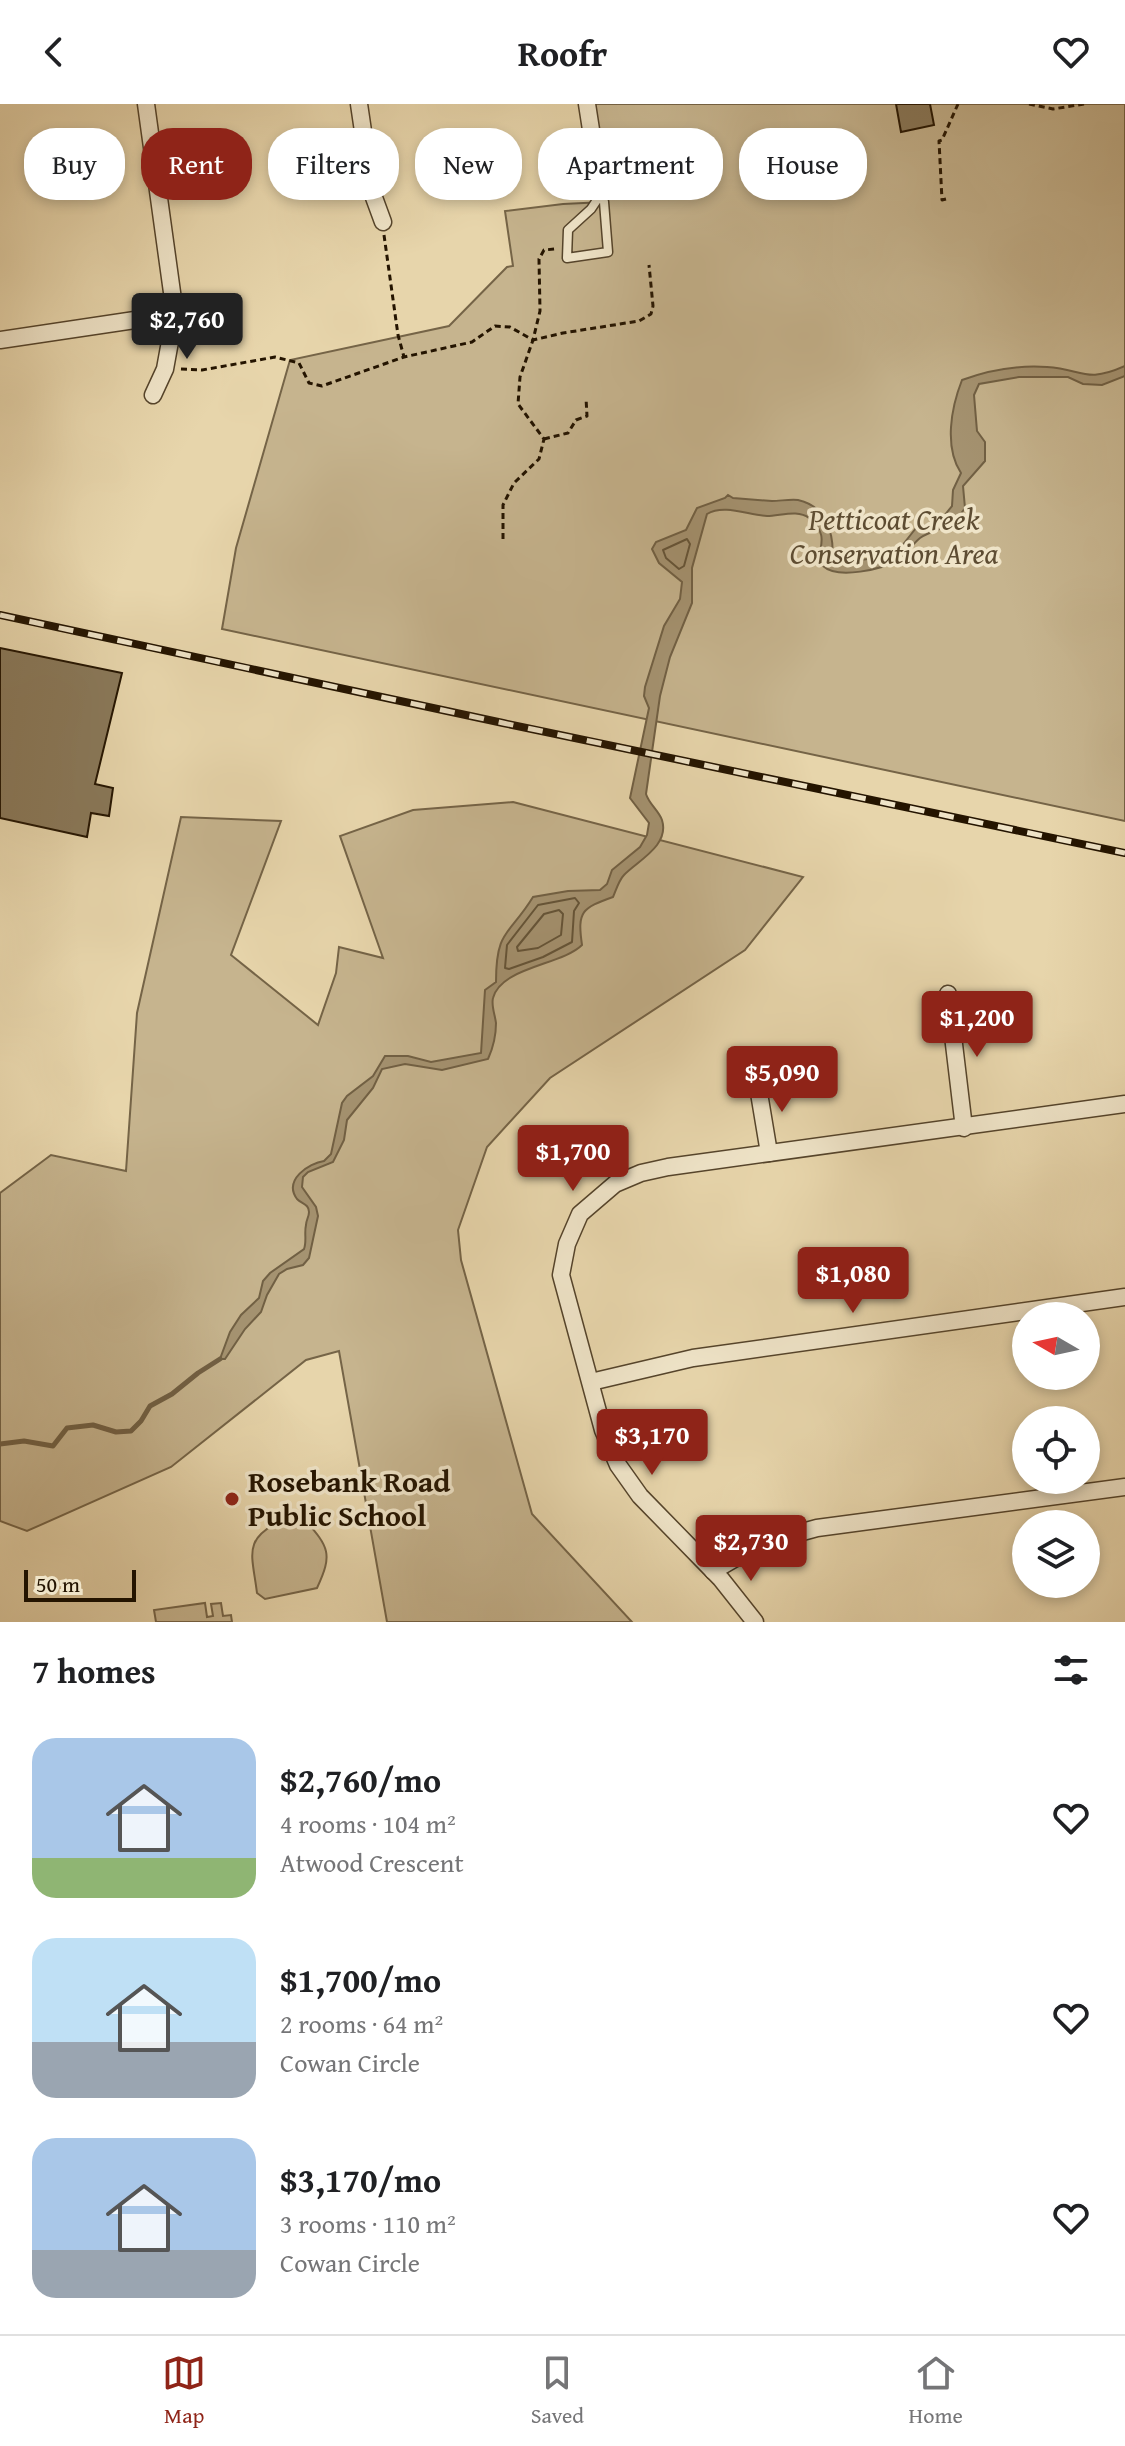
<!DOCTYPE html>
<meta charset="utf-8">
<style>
body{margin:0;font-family:"Gentium Book Plus",serif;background:#f6f6f6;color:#202124;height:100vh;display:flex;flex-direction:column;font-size:30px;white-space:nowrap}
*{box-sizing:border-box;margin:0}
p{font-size:26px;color:#757577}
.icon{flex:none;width:44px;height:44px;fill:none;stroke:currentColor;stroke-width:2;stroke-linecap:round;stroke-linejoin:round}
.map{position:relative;height:1518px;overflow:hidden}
.details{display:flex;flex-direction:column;background:#fff;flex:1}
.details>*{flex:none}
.guide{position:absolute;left:24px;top:24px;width:1078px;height:72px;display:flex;gap:16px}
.needle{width:52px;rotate:279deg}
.buttons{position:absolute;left:1012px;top:1198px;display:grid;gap:16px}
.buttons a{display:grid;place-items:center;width:88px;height:88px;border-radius:50%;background:#fff;box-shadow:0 4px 12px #0003;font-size:40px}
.scale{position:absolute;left:24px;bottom:20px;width:112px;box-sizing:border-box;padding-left:8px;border:4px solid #241400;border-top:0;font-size:22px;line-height:28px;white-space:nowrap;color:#241400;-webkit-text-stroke:6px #efe4c8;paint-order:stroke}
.price{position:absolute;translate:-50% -68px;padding:0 18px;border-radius:8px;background:#8f2418;color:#fff;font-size:26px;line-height:52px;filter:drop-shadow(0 2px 4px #0008)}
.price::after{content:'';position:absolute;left:50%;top:48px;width:24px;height:18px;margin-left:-12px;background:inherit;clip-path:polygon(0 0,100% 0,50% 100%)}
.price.active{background:#222;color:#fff}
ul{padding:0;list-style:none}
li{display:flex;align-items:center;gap:24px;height:200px;padding:0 32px}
li span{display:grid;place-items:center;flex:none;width:224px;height:160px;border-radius:24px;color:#555}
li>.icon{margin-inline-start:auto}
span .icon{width:96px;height:96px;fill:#fffc;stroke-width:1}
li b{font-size:34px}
h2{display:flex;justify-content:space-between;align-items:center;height:96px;padding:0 32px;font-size:34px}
.chip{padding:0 28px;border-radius:32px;background:#fff;box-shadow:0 4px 12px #0003;font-size:28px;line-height:72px}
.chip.active{background:#8f2418;color:#fff}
header{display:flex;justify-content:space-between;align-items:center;height:104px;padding:0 32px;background:#fff;font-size:36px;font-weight:700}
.tabs{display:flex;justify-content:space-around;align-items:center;height:112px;border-top:2px solid #e0e0e0;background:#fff;font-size:22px;color:#757577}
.tabs a{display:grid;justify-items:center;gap:4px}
.tabs .active{color:#8f2418}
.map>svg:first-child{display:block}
</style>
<header><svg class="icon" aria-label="back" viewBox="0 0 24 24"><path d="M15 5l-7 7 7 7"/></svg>Roofr<svg class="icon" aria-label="heart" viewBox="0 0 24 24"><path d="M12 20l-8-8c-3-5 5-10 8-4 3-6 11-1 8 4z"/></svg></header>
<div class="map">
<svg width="1125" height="1518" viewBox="0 0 1125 1518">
<rect width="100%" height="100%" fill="#e7d5ab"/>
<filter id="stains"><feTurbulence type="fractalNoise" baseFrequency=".0025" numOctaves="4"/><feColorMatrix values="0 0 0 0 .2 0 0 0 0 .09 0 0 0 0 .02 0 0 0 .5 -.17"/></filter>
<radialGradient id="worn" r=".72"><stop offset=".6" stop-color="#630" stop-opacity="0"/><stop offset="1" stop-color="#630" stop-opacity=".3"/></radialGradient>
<!-- green -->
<g fill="#c6b48e" stroke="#756447" stroke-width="2">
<path d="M593,0H1125V717L222,525L236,444L290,256L449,222L507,163L513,162L505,107L563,100L604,98Z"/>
<path d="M513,698L803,773L745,846L550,974L487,1043L458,1126L461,1156L532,1410L632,1518H387L339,1247L306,1256L171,1363L27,1427L0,1417V1089L51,1051L126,1067L137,909L181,713L281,717L231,851L318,921L336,869L339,843L383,854L340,732L413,706Z"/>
<path d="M284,1415L305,1416C329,1443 333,1450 317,1484L265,1495L257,1489C252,1449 242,1435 284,1415Z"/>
<path d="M205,1499L207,1513L213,1512L211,1500L221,1499L223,1512L231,1511L232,1518H156L154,1506Z"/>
</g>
<!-- water -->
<path fill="#a59371" stroke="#716044" stroke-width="2" d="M1125,262V272L1102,281L1083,280L1068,273H1019L979,280L974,291L977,327L985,338V357L963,382L965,404C962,408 958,415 954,418C944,425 930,427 920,434C912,440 908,450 899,456C882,465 838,476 823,462C811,450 835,435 809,414C798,405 780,412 767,412C748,411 724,400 707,410L692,464V499L670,553L660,592L646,690C649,700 659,707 662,716C670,742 637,757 624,771C619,776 616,786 613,793C582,804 577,807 582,841C562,861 501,863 493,894C491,901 495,911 496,919C496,932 493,944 488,955L442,966L405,960L382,965L373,984L347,1016L344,1036L333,1058L308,1068L303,1073L302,1083L316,1103L318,1112L309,1154L303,1161L287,1165L279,1170L267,1191L261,1208L245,1225L225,1255H220L230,1228L241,1211L259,1194L263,1177L270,1169L304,1145C307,1137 304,1129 306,1121C306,1116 309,1113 309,1108C309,1100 302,1100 297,1095C283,1076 309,1059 324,1057L331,1050L342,999L347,992L373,972L385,952H408L431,958L481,949L485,886L496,878C496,825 509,832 533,793L568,787L600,786L607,780L612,766L640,743L647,731L649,719L630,694L649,604L644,592L645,583L664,522L680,495L682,478L659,459L652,445L656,438L686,426L697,404L725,394L728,391L733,394C746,395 759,396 772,397C780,397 790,395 798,396C827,402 835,432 832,457L836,460L886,452L901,443L916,424L940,417L952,402L953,386L961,369C944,343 951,304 962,276C989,266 1018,261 1047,263C1083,265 1085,280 1125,262Z"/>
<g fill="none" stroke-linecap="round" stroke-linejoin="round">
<!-- shore -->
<g stroke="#645438" stroke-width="2">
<path d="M687,435L690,440L684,462L679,465L666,454L663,446Z"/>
<path d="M575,794L579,799L574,807L572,838L543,853L509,865L505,864L507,841L538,801Z"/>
<path d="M559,806L563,810L561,831L538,844L518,847L517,843L544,810Z"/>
</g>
<!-- stream -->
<path stroke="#716044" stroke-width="5" d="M0,1340L24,1337L53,1342L67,1324L93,1321L116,1328L131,1327L141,1317L150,1302L172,1290L198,1269L220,1255"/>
</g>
<!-- building -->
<g fill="#897859" stroke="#241400" stroke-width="2">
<path d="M896,0H930L934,21L901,28Z"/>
<path d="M0,544L122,569L95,680L113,684L109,712L91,709L87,733L0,714Z"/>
</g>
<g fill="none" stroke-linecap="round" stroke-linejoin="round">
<defs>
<path id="lane" d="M601,90L604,98L608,148L567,154L568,126L591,105Z"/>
<g id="street">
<path d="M146,0L175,210L165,265L153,291"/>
<path d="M359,0L372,88L383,118"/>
<path d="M587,0L601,90"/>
<path d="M0,236L175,210"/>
<path d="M948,890L964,1024"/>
<path d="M757,977L769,1049"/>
<path d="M591,1278L693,1254L1125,1193"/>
<path d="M713,1467L762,1439L817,1424L1125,1383"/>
<path d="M755,1518L721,1475L640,1392L618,1361L603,1326L561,1171L567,1140L580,1110L615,1080L641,1069L668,1063L1125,1000"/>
</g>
</defs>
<!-- lane casing -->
<use href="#lane" stroke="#55442b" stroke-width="11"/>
<!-- street casing -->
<use href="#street" stroke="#55442b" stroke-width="19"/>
<!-- path -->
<g stroke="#241400" stroke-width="3" stroke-dasharray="6 4" stroke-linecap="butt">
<path d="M1029,0L1053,5L1084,0"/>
<path d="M946,95L942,96L939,37L942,36L958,0"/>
<path d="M384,131L398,231L404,253"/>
<path d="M181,265L202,266L275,253L299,259L309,279L322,282L404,253L472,238L495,222L510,223L533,236L563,229L639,217L651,210L653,202L649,161"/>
<path d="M544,335L568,329L576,316L587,312L586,294"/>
<path d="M503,435V401L514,379L539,355L544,335L518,300L520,273L533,236L540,207L539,155L544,146L555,145"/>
</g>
<!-- lane -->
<use href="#lane" stroke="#efe4c8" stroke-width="8"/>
<!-- street -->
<use href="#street" stroke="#efe4c8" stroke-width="16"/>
<defs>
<path id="rail" d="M0,511L503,619L1125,749"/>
</defs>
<!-- rail casing -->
<use href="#rail" stroke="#241400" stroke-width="8"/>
<!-- rail -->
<use href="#rail" stroke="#efe4c8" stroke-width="5" stroke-dasharray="15" stroke-linecap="butt"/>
</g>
<!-- markers -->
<circle fill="#8f2418" stroke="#efe4c8" stroke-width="3" cx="232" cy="1395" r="8"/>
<g text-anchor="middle" stroke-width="7" stroke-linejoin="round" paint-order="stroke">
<!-- park labels -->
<g font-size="30" font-style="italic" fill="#5d4c32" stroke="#efe4c8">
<text x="894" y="426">Petticoat Creek<tspan x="894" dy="34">Conservation Area</tspan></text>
</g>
<!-- poi labels -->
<g font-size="30" font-weight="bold" fill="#241400" stroke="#efe4c8" text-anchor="start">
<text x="248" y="1388">Rosebank Road<tspan x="248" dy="34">Public School</tspan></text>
</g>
</g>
<rect width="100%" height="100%" filter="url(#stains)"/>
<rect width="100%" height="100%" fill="url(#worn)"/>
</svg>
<div class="buttons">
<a><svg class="needle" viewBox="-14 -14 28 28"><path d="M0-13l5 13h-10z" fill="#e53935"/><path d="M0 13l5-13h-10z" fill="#757577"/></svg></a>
<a><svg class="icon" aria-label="locate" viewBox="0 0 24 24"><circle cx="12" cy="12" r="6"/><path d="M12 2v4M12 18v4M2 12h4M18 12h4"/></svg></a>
<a><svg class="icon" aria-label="layers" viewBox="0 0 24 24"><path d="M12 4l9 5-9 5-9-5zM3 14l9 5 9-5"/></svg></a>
</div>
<div class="scale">50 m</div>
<b class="price active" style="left:187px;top:257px">$2,760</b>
<b class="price" style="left:977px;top:955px">$1,200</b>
<b class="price" style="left:782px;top:1010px">$5,090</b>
<b class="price" style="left:573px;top:1089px">$1,700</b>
<b class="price" style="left:853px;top:1211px">$1,080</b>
<b class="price" style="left:652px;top:1373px">$3,170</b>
<b class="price" style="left:751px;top:1479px">$2,730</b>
<div class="guide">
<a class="chip">Buy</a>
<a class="chip active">Rent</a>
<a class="chip">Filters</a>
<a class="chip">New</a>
<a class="chip">Apartment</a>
<a class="chip">House</a>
</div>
</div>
<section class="details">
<h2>7 homes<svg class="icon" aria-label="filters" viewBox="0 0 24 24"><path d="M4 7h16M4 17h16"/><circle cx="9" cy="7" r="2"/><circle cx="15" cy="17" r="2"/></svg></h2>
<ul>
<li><span style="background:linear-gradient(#a9c7e8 75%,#8fb573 0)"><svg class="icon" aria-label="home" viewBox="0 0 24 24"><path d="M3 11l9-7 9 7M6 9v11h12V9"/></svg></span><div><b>$2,760/mo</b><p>4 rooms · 104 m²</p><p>Atwood Crescent</p></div><svg class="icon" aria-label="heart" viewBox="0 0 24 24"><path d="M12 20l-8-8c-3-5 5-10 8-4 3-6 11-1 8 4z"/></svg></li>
<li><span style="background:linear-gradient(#bfe0f5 65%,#9aa5b1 0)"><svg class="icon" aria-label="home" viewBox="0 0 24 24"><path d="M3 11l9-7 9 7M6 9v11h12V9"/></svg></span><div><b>$1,700/mo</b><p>2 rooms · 64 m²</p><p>Cowan Circle</p></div><svg class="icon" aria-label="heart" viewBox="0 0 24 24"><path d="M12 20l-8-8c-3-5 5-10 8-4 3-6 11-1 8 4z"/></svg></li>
<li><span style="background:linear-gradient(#a9c7e8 70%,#9aa5b1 0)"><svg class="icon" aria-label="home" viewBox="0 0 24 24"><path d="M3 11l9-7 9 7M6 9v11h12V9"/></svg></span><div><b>$3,170/mo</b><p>3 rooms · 110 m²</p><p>Cowan Circle</p></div><svg class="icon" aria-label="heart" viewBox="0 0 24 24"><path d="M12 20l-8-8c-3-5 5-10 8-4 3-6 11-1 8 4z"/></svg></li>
</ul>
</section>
<nav class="tabs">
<a class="active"><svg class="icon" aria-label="map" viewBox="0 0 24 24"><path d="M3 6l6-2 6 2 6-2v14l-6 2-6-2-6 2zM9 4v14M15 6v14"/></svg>Map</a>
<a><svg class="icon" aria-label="saved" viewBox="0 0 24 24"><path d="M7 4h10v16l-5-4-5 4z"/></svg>Saved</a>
<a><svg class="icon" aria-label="home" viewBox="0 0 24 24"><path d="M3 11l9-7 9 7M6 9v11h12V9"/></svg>Home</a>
</nav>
